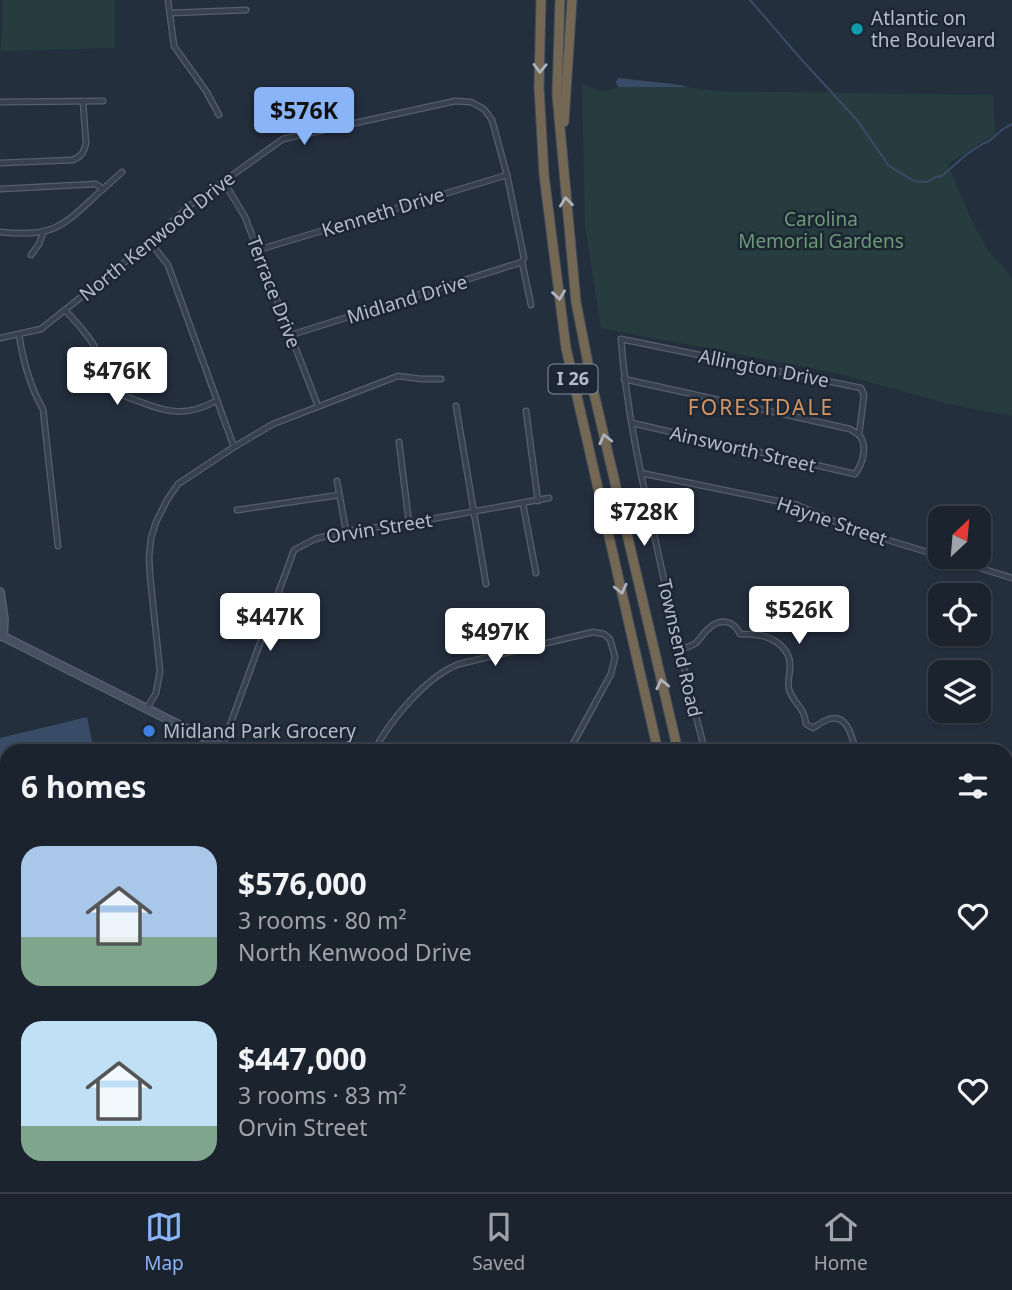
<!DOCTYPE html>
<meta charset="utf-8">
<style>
body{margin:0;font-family:"Noto Sans",sans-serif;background:#282f3a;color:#f1f3f6;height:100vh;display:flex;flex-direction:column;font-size:26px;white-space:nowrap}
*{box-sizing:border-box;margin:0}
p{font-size:23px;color:#a0a4aa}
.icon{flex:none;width:38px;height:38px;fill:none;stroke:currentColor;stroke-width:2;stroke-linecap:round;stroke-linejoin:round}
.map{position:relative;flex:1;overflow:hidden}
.drawer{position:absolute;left:0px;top:744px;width:1013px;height:450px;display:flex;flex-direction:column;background:#1b232e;border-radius:21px 21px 0 0;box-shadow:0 2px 5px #0004,0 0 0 2px #39404a}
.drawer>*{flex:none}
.needle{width:46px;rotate:26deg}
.fabs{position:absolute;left:928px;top:506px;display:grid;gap:14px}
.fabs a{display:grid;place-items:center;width:63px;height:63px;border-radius:14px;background:#1b232e;box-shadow:0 2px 5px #0004,0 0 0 2px #39404a;font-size:35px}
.price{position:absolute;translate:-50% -60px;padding:0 16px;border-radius:7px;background:#fff;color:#222;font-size:23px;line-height:46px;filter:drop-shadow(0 2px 4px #0008)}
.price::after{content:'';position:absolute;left:50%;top:42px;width:21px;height:16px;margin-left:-10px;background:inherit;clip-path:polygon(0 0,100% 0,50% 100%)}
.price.current{background:#8ab4f8;color:#111}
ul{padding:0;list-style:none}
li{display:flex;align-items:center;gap:21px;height:175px;padding:0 21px}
li span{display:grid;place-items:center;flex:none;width:196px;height:140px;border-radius:21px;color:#555}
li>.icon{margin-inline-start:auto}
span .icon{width:84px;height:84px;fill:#fffc;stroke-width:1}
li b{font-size:30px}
h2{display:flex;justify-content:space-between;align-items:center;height:84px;padding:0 21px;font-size:30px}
.tab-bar{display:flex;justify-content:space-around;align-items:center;height:98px;border-top:2px solid #39404a;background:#1b232e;font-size:19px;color:#a0a4aa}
.tab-bar a{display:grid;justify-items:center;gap:4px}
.tab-bar .current{color:#8ab4f8}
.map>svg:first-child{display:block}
</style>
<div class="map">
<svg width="1012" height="1192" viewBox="0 0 1012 1192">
<rect width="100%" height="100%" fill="#242f3e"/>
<!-- green -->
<g fill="#263c3f">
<path d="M3,0H115V48L1,51Z"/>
<path d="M582,83C598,90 601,95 618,87H686L714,91L993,95L995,134L948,164C959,192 970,219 985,245C992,258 1006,266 1012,280V416L949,404L836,373L601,328L585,226Z"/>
<path d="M1006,1145L1012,1148V1192H913V1187L1006,1186Z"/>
</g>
<!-- water -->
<g fill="#394c67">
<path d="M618,78L681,85L687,87H618L616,82Z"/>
<path d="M87,717L94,751H7V843L0,812V738Z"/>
<path d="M198,1187V1186L313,1187L311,1192H199Z"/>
</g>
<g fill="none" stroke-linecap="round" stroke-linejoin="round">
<!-- stream -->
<path stroke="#394c67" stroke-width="2" d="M750,0L801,59L857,120L889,166L914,181L927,182L936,177L942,176L967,154L984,143L988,142L1003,129L1012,124"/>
<defs>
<g id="street">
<path d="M168,0L174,46L206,91L219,115"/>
<path d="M171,13L246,10"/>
<path d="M0,102L103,101"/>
<path d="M0,163L73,160C82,156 84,152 86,143L83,102"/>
<path d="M224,182L245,217L318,406"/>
<path d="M0,189L96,184L103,189C63,225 57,238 0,232"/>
<path d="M103,189L122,172"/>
<path d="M150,242L168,265L234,447"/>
<path d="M258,250L507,175"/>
<path d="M31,255L39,244L43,233"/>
<path d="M65,310C76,322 88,334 96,349C102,362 103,378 113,389C120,395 129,398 138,401C168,413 186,417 216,401"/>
<path d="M19,335C23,360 30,387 43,409L58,546"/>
<path d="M291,335L522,262"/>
<path d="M0,338L41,329L150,242L189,206L283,139L455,101L471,102L484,109L492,120L507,175L524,258L522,262L531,305"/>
<path d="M624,379L850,429C853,431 858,434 860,436C868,447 862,465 855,474L632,423"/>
<path d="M456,406L486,584"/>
<path d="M526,411L538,501"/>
<path d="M399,442L409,523"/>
<path d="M641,473L797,505L852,529L940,556"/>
<path d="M337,481L346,531"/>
<path d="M523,504L536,573"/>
<path d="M237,510L339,495"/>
<path d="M941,556L1012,578"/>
<path d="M680,650C685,648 691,646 696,643C700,639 703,634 707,630C719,618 733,619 740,634C746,634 752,634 757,635C774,637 791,649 790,667C790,674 787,683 789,689C793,704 804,705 806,724L813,728C818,725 823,721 829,719C848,714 852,737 856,751"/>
<path d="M147,708L156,693L160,671L150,576L149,557L151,538L156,522L167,500L178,484L234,447L273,424L398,376L421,379H441"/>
<path d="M222,747L294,550L315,539L346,531L409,523L549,498"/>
<path d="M374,751C390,720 427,676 459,664L593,632L604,634L610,639L615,657L611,674L569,751"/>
<path d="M705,751C687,682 671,613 656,543C641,476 626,408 621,339L861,388L864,395L859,435"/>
<path d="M0,909L6,907L7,911"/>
<path d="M1006,930L1012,929"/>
<path d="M0,955L7,954"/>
<path d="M1006,1039H1012"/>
<path d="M433,1186L434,1192"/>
<path d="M467,1186V1192"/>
<path d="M567,1186L568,1192"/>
</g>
<g id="secondary">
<path d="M0,592L4,619L3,637"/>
<path d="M0,635L231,751"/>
<path d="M0,1101L7,1134"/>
<path d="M1006,1137L1012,1139"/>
<path d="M18,1186L20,1192"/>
</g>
<g id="highway">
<path d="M541,0L539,87L544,175L566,348L658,751"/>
<path d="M560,0L557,95L576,302L593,389L678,751"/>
<path d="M564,122L572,0"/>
<path d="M764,1186L766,1192"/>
<path d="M787,1186L789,1192"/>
</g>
</defs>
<!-- street casing -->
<use href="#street" stroke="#565f6c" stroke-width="7"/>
<!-- secondary casing -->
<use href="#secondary" stroke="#565f6c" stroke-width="10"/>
<!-- highway casing -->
<use href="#highway" stroke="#434c59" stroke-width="11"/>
<!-- street -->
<use href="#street" stroke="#38414e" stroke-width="4.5"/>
<!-- secondary -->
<use href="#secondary" stroke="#465061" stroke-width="7"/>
<!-- highway -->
<use href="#highway" stroke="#746855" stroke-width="9"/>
<defs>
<path id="rail" d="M0,1190V1192"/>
</defs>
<!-- rail casing -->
<use href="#rail" stroke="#5a6575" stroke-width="4.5"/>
<!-- rail -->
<use href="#rail" stroke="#1d2633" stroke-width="2" stroke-dasharray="5" stroke-linecap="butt"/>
</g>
<!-- one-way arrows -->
<defs><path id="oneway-chevron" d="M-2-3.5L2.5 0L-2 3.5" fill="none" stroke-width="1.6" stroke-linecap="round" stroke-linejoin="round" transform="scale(1.75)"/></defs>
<g stroke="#aeb4bd">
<use href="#oneway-chevron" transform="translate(540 68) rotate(91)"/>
<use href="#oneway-chevron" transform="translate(566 202) rotate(-96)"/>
<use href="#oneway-chevron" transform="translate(559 295) rotate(82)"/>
<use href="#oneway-chevron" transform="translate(605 439) rotate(-103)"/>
<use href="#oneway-chevron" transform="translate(621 589) rotate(77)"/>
<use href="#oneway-chevron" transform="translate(662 684) rotate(-103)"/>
</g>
<!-- markers -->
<circle fill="#0f9aa8" stroke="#1d2633" stroke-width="2.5" cx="857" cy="29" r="7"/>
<circle fill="#3f7fe0" stroke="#1d2633" stroke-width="2.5" cx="149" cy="731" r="7"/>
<g text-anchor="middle" stroke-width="5" stroke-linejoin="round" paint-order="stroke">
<!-- shield labels -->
<rect fill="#1d2633" stroke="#878f9c" stroke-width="2" x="548.5" y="364.5" width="49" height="29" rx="5"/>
<g font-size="18" font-weight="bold" fill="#b4bcc9">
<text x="573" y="385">I 26</text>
</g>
<!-- poi labels -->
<g font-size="19" fill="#b4bcc9" stroke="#1d2633" text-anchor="start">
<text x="871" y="25">Atlantic on<tspan x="871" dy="22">the Boulevard</tspan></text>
<text x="163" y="738">Midland Park Grocery</text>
</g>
<!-- street labels -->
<g font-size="19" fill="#b4bcc9" stroke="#1d2633">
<text transform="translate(383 212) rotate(-17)" y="7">Kenneth Drive</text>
<text transform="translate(157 236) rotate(-39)" y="7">North Kenwood Drive</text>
<text transform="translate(274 292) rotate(69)" y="7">Terrace Drive</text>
<text transform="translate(407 299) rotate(-17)" y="7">Midland Drive</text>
<text transform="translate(764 368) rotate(11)" y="7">Allington Drive</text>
<text transform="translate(743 449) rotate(13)" y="7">Ainsworth Street</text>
<text transform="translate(832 521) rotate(19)" y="7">Hayne Street</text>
<text transform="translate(379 528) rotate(-9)" y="7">Orvin Street</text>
<text transform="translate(680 648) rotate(77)" y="7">Townsend Road</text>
</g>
<!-- park labels -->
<g font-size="19" fill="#6b9a76" stroke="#1d2633">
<text x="821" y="226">Carolina<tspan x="821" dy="22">Memorial Gardens</tspan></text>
</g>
<!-- neighbourhood labels -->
<g font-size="21" letter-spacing="2" fill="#d59563" stroke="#1d2633">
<text x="761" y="415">FORESTDALE</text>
</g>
</g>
</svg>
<div class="fabs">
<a><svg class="needle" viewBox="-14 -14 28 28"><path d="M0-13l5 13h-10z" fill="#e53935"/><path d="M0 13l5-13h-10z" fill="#a0a4aa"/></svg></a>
<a><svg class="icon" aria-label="locate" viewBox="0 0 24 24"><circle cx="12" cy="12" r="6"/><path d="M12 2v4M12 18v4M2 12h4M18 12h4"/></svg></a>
<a><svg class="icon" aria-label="layers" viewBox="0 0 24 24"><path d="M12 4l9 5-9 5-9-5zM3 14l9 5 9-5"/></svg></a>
</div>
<b class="price current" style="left:304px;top:147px">$576K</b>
<b class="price" style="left:117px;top:407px">$476K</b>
<b class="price" style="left:644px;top:548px">$728K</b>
<b class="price" style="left:799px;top:646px">$526K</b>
<b class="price" style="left:270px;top:653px">$447K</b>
<b class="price" style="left:495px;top:668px">$497K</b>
<section class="drawer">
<h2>6 homes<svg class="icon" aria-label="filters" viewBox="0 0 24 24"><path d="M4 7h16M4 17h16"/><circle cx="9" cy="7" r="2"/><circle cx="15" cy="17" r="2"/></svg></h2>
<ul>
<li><span style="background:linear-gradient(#a9c7e8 65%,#7fa58c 0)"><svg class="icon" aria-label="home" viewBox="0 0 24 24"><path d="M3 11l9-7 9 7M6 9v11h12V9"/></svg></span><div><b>$576,000</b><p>3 rooms · 80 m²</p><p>North Kenwood Drive</p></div><svg class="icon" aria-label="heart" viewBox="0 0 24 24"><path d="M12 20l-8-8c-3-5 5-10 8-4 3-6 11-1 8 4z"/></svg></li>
<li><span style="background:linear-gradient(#bfe0f5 75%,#7fa58c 0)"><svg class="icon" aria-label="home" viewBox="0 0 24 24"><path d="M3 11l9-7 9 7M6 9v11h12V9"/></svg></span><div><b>$447,000</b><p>3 rooms · 83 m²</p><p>Orvin Street</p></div><svg class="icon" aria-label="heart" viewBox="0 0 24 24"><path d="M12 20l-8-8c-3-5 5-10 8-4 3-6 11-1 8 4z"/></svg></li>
</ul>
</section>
</div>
<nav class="tab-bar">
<a class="current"><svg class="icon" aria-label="map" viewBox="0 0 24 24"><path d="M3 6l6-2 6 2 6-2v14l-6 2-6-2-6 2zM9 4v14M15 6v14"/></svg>Map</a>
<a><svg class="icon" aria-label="saved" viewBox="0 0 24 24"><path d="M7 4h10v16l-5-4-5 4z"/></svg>Saved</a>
<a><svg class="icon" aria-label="home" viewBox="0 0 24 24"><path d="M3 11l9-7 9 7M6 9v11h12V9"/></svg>Home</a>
</nav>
